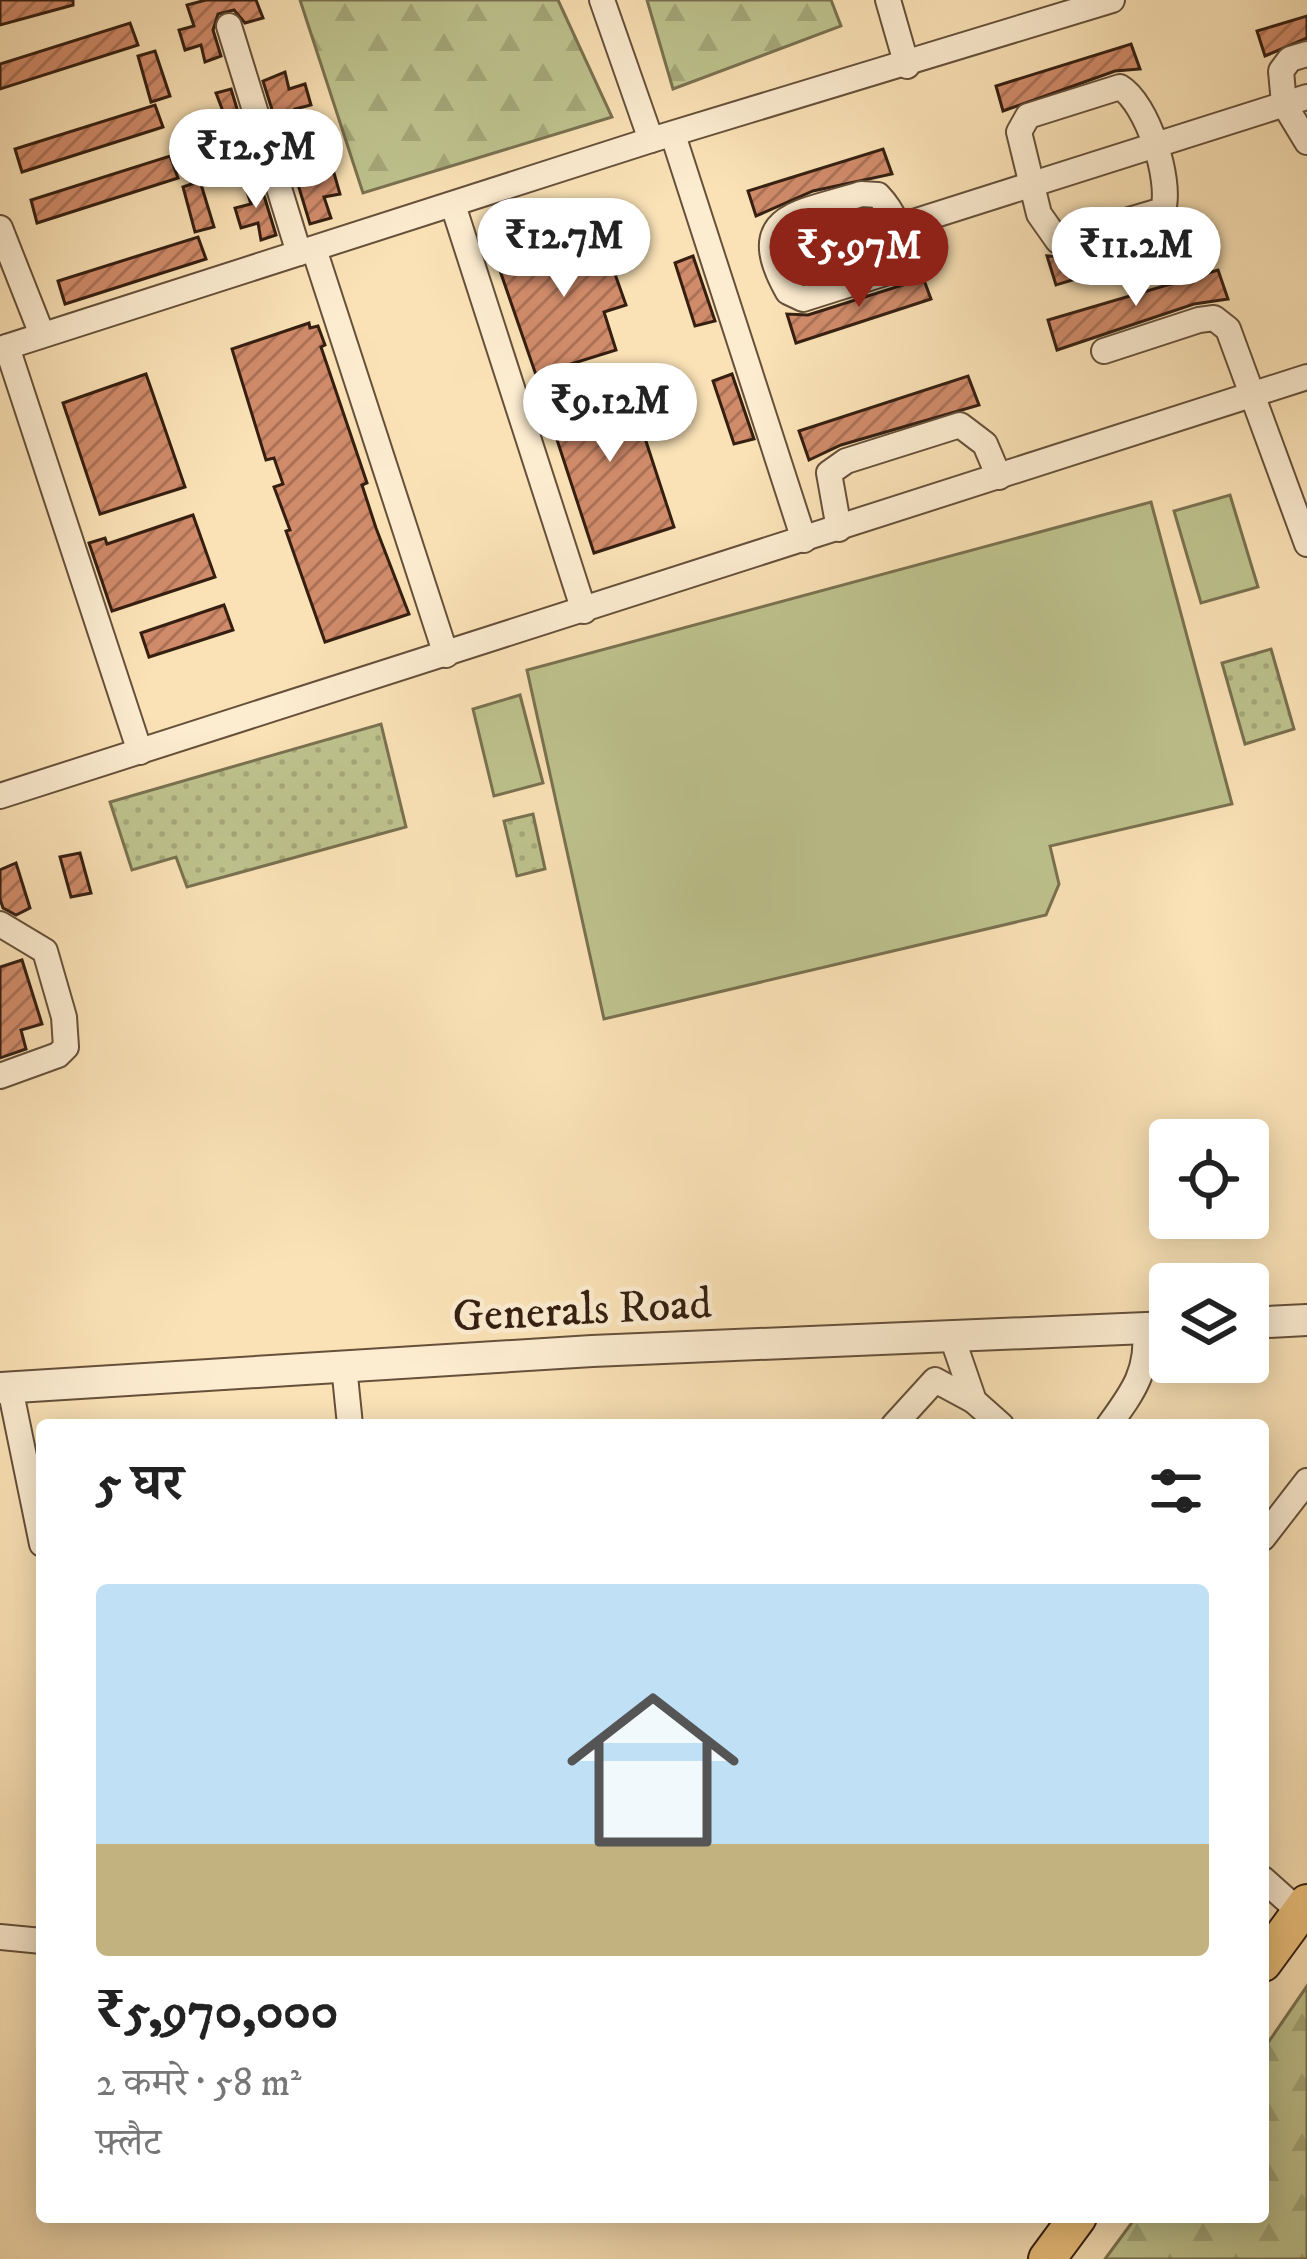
<!DOCTYPE html>
<html lang="hi">
<meta charset="utf-8">
<style>
body{margin:0;font-family:"IM FELL DW Pica","Noto Serif Devanagari",serif;background:#f6f6f6;color:#222;height:100vh;display:flex;flex-direction:column;font-size:45px;white-space:nowrap}
*{box-sizing:border-box;margin:0}
p{font-size:39px;color:#767676}
.icon{flex:none;width:66px;height:66px;fill:none;stroke:currentColor;stroke-width:2;stroke-linecap:round;stroke-linejoin:round}
.map{position:relative;flex:1;overflow:hidden}
.panel{position:absolute;left:36px;top:1419px;width:1233px;height:804px;display:flex;flex-direction:column;background:#fff;border-radius:12px;box-shadow:0 6px 30px #0003}
.panel>*{flex:none}
.tools{position:absolute;left:1149px;top:1119px;display:grid;gap:24px}
.tools a{display:grid;place-items:center;width:120px;height:120px;border-radius:12px;background:#fff;box-shadow:0 6px 30px #0003;font-size:60px}
.price{position:absolute;translate:-50% -102px;padding:0 27px;border-radius:42px;background:#fff;color:#222;font-size:39px;line-height:78px;filter:drop-shadow(0 3px 6px #0008)}
.price::after{content:'';position:absolute;left:50%;top:72px;width:36px;height:27px;margin-left:-18px;background:inherit;clip-path:polygon(0 0,100% 0,50% 100%)}
.price.on{background:#8f2418;color:#fff}
ul{padding:0;list-style:none}
li{display:grid;align-content:center;gap:24px;height:636px;padding:0 60px}
li span{display:grid;place-items:center;height:372px;border-radius:12px;color:#555}
li>.icon{margin-inline-start:auto}
span .icon{width:216px;height:216px;fill:#fffc;stroke-width:1}
li b{font-size:51px}
h2{display:flex;justify-content:space-between;align-items:center;height:144px;padding:0 60px;font-size:51px}
.map>svg:first-child{display:block}
</style>
<div class="map">
<svg width="1307" height="2259" viewBox="0 0 1307 2259">
<defs>
<pattern id="forest-firs" width="22" height="20" patternUnits="userSpaceOnUse" patternTransform="scale(3)"><rect width="22" height="20" fill="#bec38e"/><path d="M5 1l3.5 6h-7zM16 11l3.5 6h-7z" fill="#a4a779"/></pattern>
<pattern id="park-dots" width="8" height="8" patternUnits="userSpaceOnUse" patternTransform="scale(3)"><rect width="8" height="8" fill="#bec38e"/><path d="M2 2h.1M6 6h.1" fill="none" stroke="#a4a779" stroke-width="1.8" stroke-linecap="round"/></pattern>
<pattern id="building-hatch" width="6" height="6" patternUnits="userSpaceOnUse" patternTransform="scale(3)"><rect width="6" height="6" fill="#d08b6a"/><path d="M-1 1l2-2M0 6l6-6M5 7l2-2" fill="none" stroke="#aa7156"/></pattern>
</defs>
<rect width="100%" height="100%" fill="#fae2b6"/>
<filter id="stains"><feTurbulence type="fractalNoise" baseFrequency=".00167" numOctaves="4"/><feColorMatrix values="0 0 0 0 .2 0 0 0 0 .09 0 0 0 0 .02 0 0 0 .5 -.17"/></filter>
<radialGradient id="worn" r=".72"><stop offset=".6" stop-color="#630" stop-opacity="0"/><stop offset="1" stop-color="#630" stop-opacity=".3"/></radialGradient>
<!-- grass -->
<g fill="#bec38e" stroke="#7a7150" stroke-width="3">
<path d="M1230,495L1258,587L1201,603L1174,511Z"/>
<path d="M1151,502L1232,804L1050,846L1059,884L1046,915L604,1019L527,670Z"/>
<path d="M520,695L543,783L494,796L473,709Z"/>
</g>
<!-- forest -->
<g fill="url(#forest-firs)" stroke="#7a7150" stroke-width="3">
<path d="M300,0H558L612,117L363,193Z"/>
<path d="M647,0H831L841,26L673,89Z"/>
<path d="M1307,1986V2259H1105L1136,2217H1263V2050Z"/>
</g>
<!-- park -->
<g fill="url(#park-dots)" stroke="#7a7150" stroke-width="3">
<path d="M1271,649L1294,729L1245,744L1222,663Z"/>
<path d="M381,724L406,827L187,887L176,857L132,870L110,802Z"/>
<path d="M533,814L545,869L517,876L504,821Z"/>
</g>
<!-- building -->
<g fill="url(#building-hatch)" stroke="#351f11" stroke-width="3">
<path d="M0,0H73V5L0,25Z"/>
<path d="M206,0H256L263,18L245,23L234,10L218,14L213,30L221,56L205,62L201,45L185,50L179,30L194,26L187,5Z"/>
<path d="M1307,16V38L1265,56L1257,31Z"/>
<path d="M130,23L138,45L0,89V64Z"/>
<path d="M1131,44L1140,69L1115,71L1003,111L996,86Z"/>
<path d="M155,51L170,96L151,102L138,56Z"/>
<path d="M285,72L289,89L305,84L311,105L295,109L302,129L280,135L263,81Z"/>
<path d="M231,89L248,145L234,150L230,134L214,138L208,118L224,114L216,93Z"/>
<path d="M155,105L163,127L22,172L15,149Z"/>
<path d="M883,149L892,174L813,191L756,216L748,191Z"/>
<path d="M170,156L178,178L37,223L31,200Z"/>
<path d="M314,161L317,178L334,173L340,194L324,197L331,218L310,224L293,168Z"/>
<path d="M259,179L276,235L261,240L258,223L241,228L235,208L251,204L244,183Z"/>
<path d="M200,181L214,227L195,232L183,187Z"/>
<path d="M1182,217L1192,244L1056,285L1047,256L1063,257Z"/>
<path d="M599,229L626,305L604,312L616,350L536,375L497,262Z"/>
<path d="M198,237L206,259L65,304L58,281Z"/>
<path d="M693,256L715,321L695,326L675,263Z"/>
<path d="M1218,270L1228,299L1194,304L1057,350L1048,320Z"/>
<path d="M921,272L931,299L796,343L787,314L808,315L906,284Z"/>
<path d="M309,323L310,328L318,326L325,345L321,347L367,483L362,485L376,528L409,614L325,642L286,531L290,530L274,487L283,484L274,458L266,460L232,349Z"/>
<path d="M146,374L185,487L100,514L63,403Z"/>
<path d="M732,374L754,439L734,444L713,381Z"/>
<path d="M968,376L979,405L841,445L809,460L799,431Z"/>
<path d="M625,377L674,527L594,553L545,403Z"/>
<path d="M193,515L215,577L112,611L89,543L105,538L107,544Z"/>
<path d="M224,605L233,630L149,657L141,633Z"/>
<path d="M80,853L91,893L71,897L60,857Z"/>
<path d="M16,863L30,908L16,915L3,908L0,899V870Z"/>
<path d="M22,960L42,1024L21,1030L26,1049L0,1058V967Z"/>
</g>
<g fill="none" stroke-linecap="round" stroke-linejoin="round">
<defs>
<g id="minor">
<path d="M602,0L651,140"/>
<path d="M888,0L907,66"/>
<path d="M229,26L299,253"/>
<path d="M1307,54L1290,59L1281,71L1284,104L1307,142"/>
<path d="M1120,87C1147,103 1172,180 1163,210L1058,241L1039,214L1019,132L1028,116Z"/>
<path d="M673,135L804,540"/>
<path d="M861,194L878,195C898,216 905,239 901,268L803,299L788,292C743,213 800,214 861,194Z"/>
<path d="M453,205L584,611"/>
<path d="M0,228L41,332"/>
<path d="M314,249L446,655"/>
<path d="M778,265L1307,97"/>
<path d="M7,347L140,752"/>
<path d="M0,349L651,140L1112,0"/>
<path d="M1104,351L1199,320L1214,318L1228,329L1307,544"/>
<path d="M839,529L829,473L846,461L960,425L985,444L999,477"/>
<path d="M0,796L1307,377"/>
<path d="M0,924L45,951L64,1017L66,1047L58,1055L0,1076"/>
<path d="M952,1337L974,1401L1001,1425"/>
<path d="M344,1366L350,1425"/>
<path d="M10,1388L42,1544"/>
<path d="M894,1425L935,1380L974,1401"/>
<path d="M1109,1425C1133,1392 1149,1371 1145,1328"/>
<path d="M1263,1538L1307,1481"/>
<path d="M1263,1879L1300,1912"/>
<path d="M0,1937L42,1941"/>
</g>
<g id="tertiary">
<path d="M1248,1323L1307,1320"/>
<path d="M0,1388L592,1351L1170,1327"/>
</g>
<g id="primary">
<path d="M1263,1963L1307,1903"/>
<path d="M1047,2259L1078,2217"/>
</g>
</defs>
<!-- minor casing -->
<use href="#minor" stroke="#66503a" stroke-width="28"/>
<!-- tertiary casing -->
<use href="#tertiary" stroke="#66503a" stroke-width="34"/>
<!-- primary casing -->
<use href="#primary" stroke="#351f11" stroke-width="40"/>
<!-- minor -->
<use href="#minor" stroke="#fcecd0" stroke-width="24"/>
<!-- tertiary -->
<use href="#tertiary" stroke="#fcecd0" stroke-width="30"/>
<!-- primary -->
<use href="#primary" stroke="#edc17b" stroke-width="36"/>
</g>
<g text-anchor="middle" stroke-width="9" stroke-linejoin="round" paint-order="stroke">
<!-- street labels -->
<g font-size="45" fill="#351f11" stroke="#fcecd0">
<text transform="translate(582 1308) rotate(-3)" y="16">Generals Road</text>
</g>
</g>
<rect width="100%" height="100%" filter="url(#stains)"/>
<rect width="100%" height="100%" fill="url(#worn)"/>
</svg>
<div class="tools">
<a><svg class="icon" aria-label="locate" viewBox="0 0 24 24"><circle cx="12" cy="12" r="6"/><path d="M12 2v4M12 18v4M2 12h4M18 12h4"/></svg></a>
<a><svg class="icon" aria-label="layers" viewBox="0 0 24 24"><path d="M12 4l9 5-9 5-9-5zM3 14l9 5 9-5"/></svg></a>
</div>
<b class="price" style="left:256px;top:211px">₹12.5M</b>
<b class="price" style="left:564px;top:300px">₹12.7M</b>
<b class="price" style="left:1136px;top:309px">₹11.2M</b>
<b class="price on" style="left:859px;top:310px">₹5.97M</b>
<b class="price" style="left:610px;top:465px">₹9.12M</b>
<section class="panel">
<h2>5 घर<svg class="icon" aria-label="filters" viewBox="0 0 24 24"><path d="M4 7h16M4 17h16"/><circle cx="9" cy="7" r="2"/><circle cx="15" cy="17" r="2"/></svg></h2>
<ul>
<li><span style="background:linear-gradient(#bfe0f5 70%,#c2b280 0)"><svg class="icon" aria-label="home" viewBox="0 0 24 24"><path d="M3 11l9-7 9 7M6 9v11h12V9"/></svg></span><div><b>₹5,970,000</b><p>2 कमरे · 58 m²</p><p>फ़्लैट</p></div></li>
</ul>
</section>
</div>
